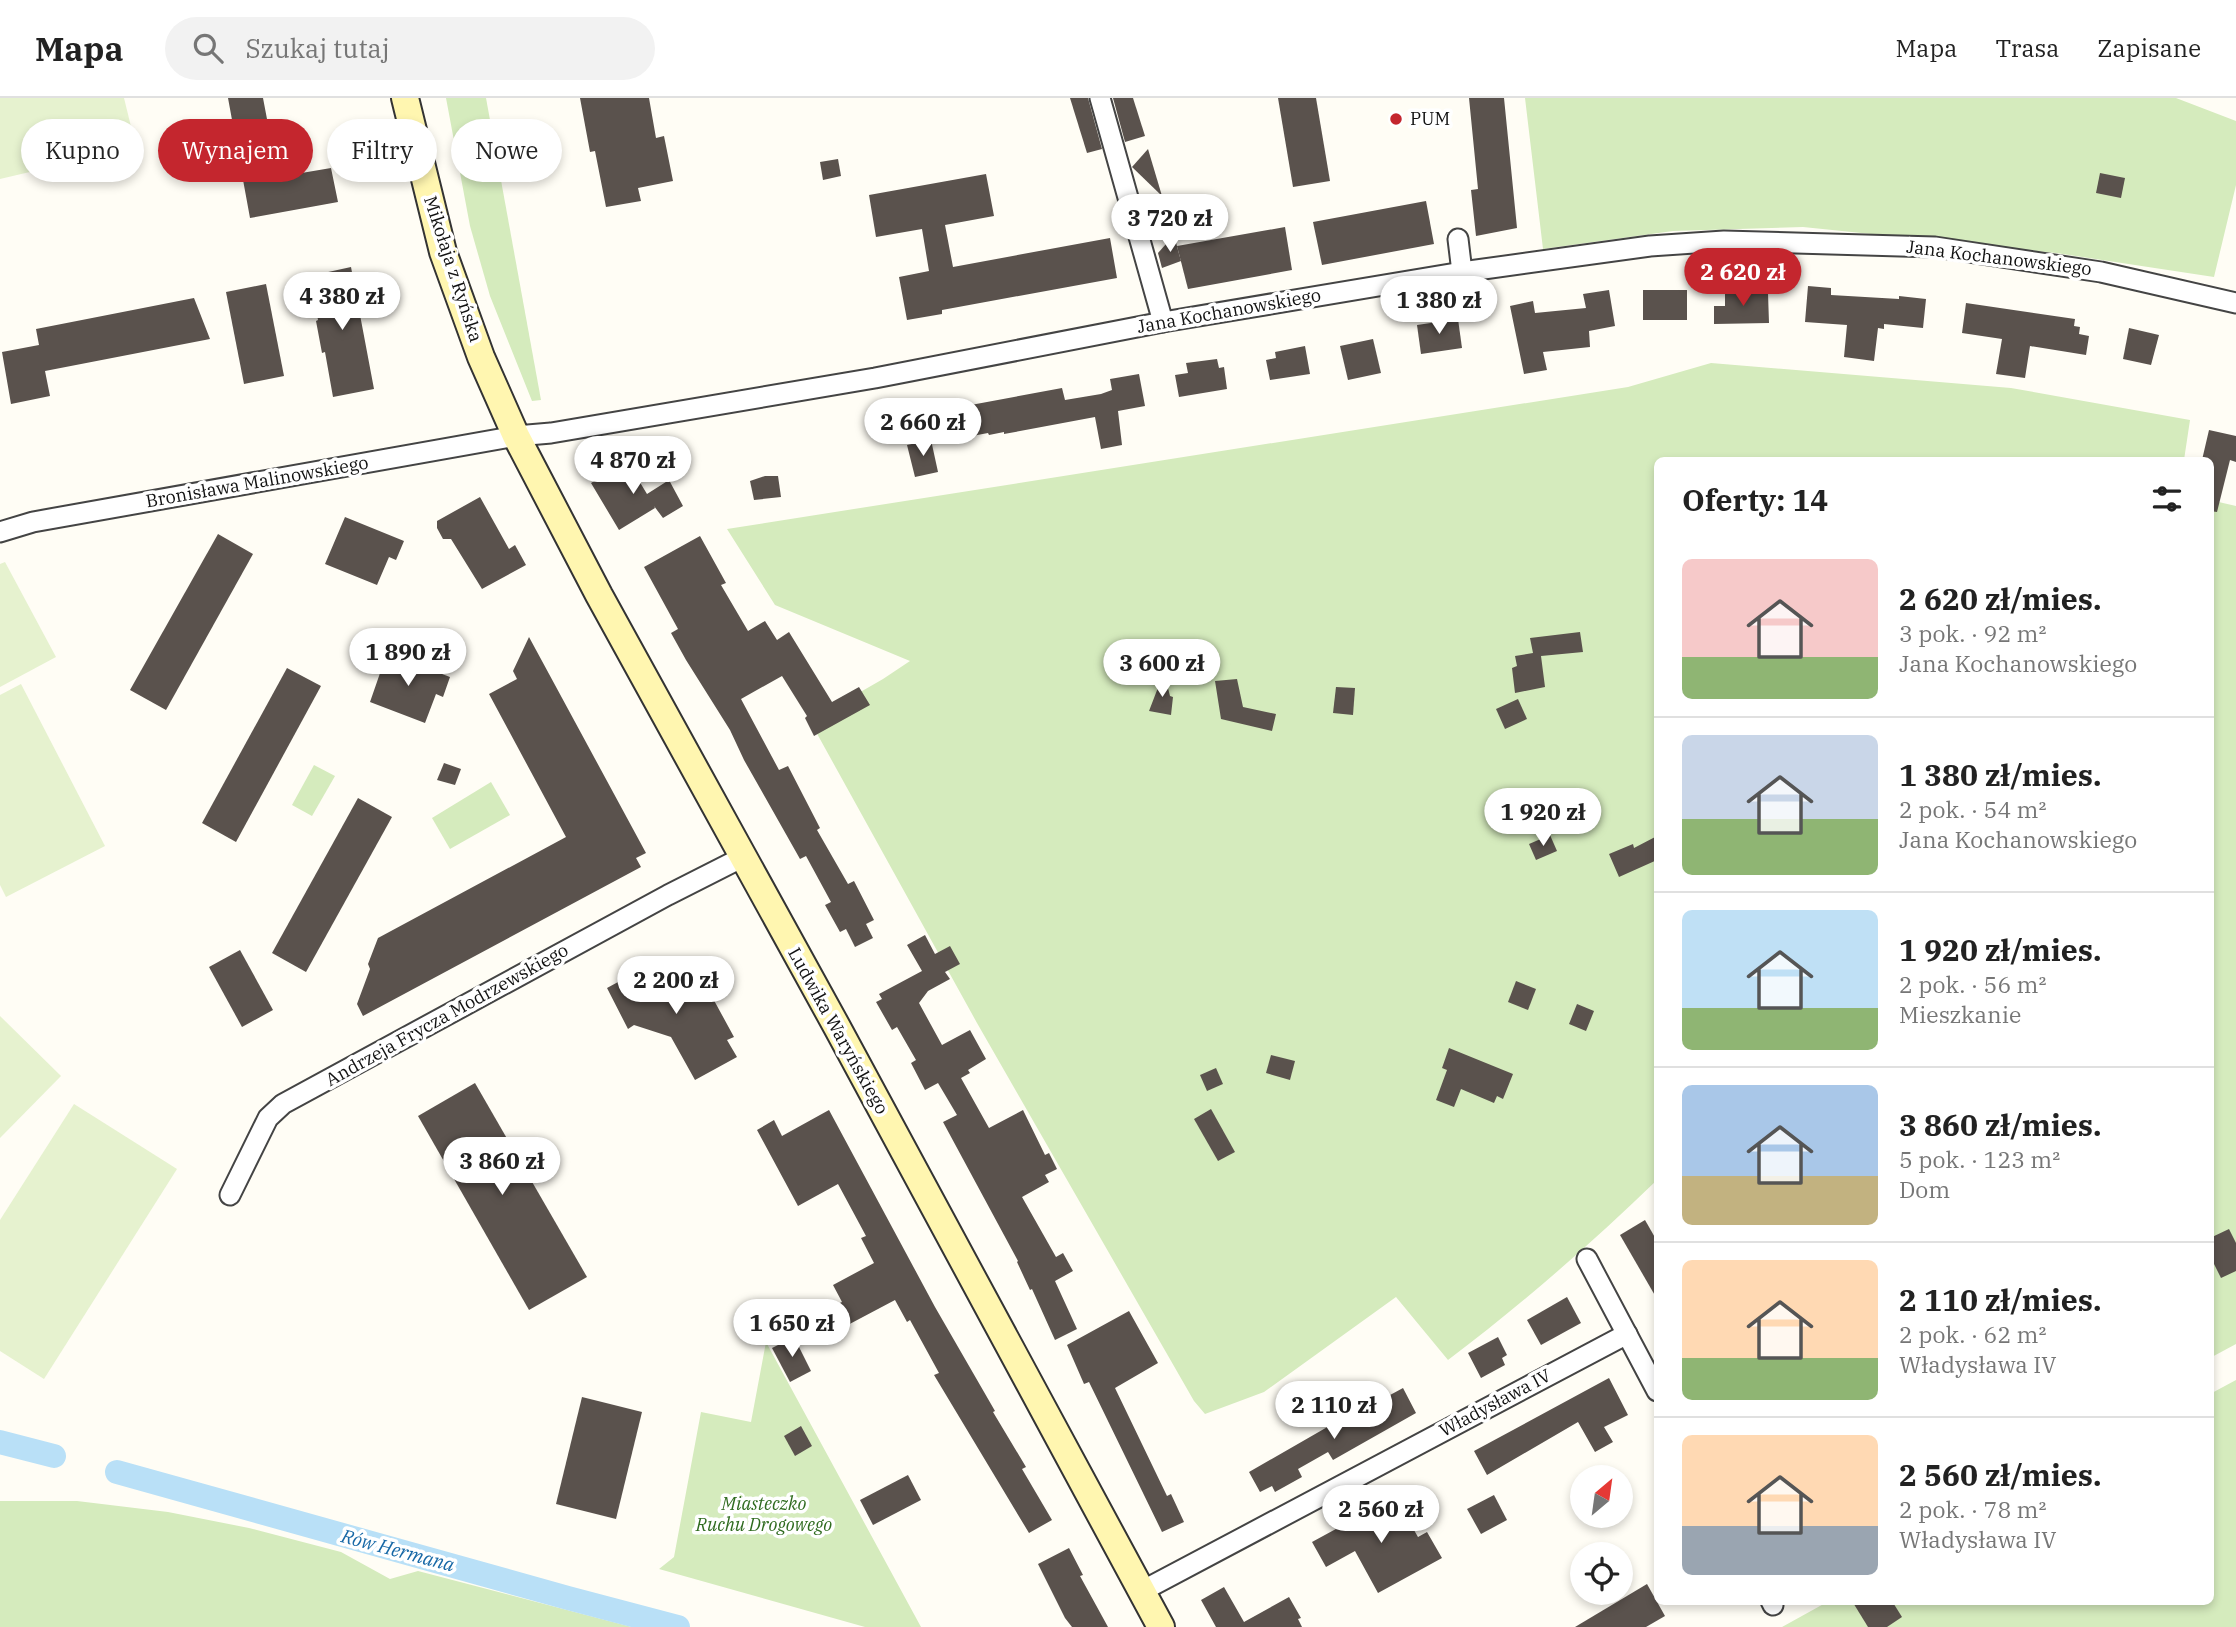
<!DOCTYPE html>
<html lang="pl">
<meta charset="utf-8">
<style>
body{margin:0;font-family:"IBM Plex Serif",serif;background:#f2f2f2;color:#222;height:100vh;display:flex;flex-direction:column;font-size:26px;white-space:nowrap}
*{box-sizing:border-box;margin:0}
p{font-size:23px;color:#767676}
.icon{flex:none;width:38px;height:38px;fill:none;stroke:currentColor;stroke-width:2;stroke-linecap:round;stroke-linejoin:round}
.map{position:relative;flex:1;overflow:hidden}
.drawer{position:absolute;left:1654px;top:359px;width:560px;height:1148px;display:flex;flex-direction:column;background:#fff;border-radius:10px;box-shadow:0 4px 10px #0003}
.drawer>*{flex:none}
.guide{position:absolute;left:21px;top:21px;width:665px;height:63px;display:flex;gap:14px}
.needle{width:46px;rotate:29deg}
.fabs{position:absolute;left:1570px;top:1367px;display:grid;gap:14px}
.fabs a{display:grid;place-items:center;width:63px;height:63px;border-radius:50%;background:#fff;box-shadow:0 4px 10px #0003;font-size:35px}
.price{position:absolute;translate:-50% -60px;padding:0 16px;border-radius:24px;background:#fff;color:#222;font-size:23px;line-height:46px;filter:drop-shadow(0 2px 4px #0008)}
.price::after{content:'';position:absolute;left:50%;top:42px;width:21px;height:16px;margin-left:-10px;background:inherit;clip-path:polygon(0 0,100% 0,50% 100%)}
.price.selected{background:#c4262e;color:#fff}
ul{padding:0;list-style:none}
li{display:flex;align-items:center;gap:21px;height:175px;padding:0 28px}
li+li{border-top:2px solid #e0e0e0}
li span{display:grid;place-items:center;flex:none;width:196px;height:140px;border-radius:10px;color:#555}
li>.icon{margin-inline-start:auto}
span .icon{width:84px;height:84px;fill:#fffc;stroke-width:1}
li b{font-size:30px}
h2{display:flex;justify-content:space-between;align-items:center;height:84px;padding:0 28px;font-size:30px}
.pill{padding:0 24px;border-radius:32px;background:#fff;box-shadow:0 4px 10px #0003;font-size:24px;line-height:63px}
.pill.selected{background:#c4262e;color:#fff}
header{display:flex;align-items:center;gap:42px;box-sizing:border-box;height:98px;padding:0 35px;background:#fff;border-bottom:2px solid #e0e0e0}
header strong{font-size:33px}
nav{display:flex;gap:38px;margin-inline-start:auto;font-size:24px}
.search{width:490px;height:63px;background:#f2f2f2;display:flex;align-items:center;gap:18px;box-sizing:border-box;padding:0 24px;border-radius:38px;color:#767676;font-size:26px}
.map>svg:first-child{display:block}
</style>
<header>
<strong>Mapa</strong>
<div class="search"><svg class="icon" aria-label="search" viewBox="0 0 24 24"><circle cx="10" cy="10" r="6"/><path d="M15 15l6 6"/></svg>Szukaj tutaj</div>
<nav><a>Mapa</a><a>Trasa</a><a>Zapisane</a></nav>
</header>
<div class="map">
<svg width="2236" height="1529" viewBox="0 0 2236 1529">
<rect width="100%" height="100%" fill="#fffdf5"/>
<!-- green -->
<g fill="#d5ebbd">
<path d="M446,0H486L541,302L532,303L490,198L470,128Z"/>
<path d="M1525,0H2176L2236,23V87L2214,179L2056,155L1803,129L1673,133L1543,151Z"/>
<path d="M1711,265L2011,290L2190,322L2184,362H1657V1082C1591,1146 1522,1206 1448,1262L1396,1199L1264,1294L1205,1316L1194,1303L977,925L810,623L883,581L910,563L775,507L727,431L1628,289Z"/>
<path d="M2210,402L2236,408V1246L2210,1260Z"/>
<path d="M314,667L335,678L312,718L292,707Z"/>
<path d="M491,684L510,717L450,751L432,720Z"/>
<path d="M766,1244L921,1529H865L659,1471L674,1459L701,1314L751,1324Z"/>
<path d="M2236,1282V1529H1782L1829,1503H2210V1296Z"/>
<path d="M0,1403H77L168,1414L249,1430L341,1454L390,1481L418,1473L632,1529H0Z"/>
</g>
<!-- pitch -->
<g fill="#e6f2cf">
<path d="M0,0H124L136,49L0,81Z"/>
<path d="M5,464L56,559L0,589V466Z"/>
<path d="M21,586L105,748L6,799L0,787V597Z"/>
<path d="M0,918L61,978L0,1040Z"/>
<path d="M74,1006L177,1071L44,1281L0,1253V1122Z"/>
</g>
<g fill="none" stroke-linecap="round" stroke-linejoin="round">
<!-- canal -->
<g stroke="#b9e0f7" stroke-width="24">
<path d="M0,1344L54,1358"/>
<path d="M117,1374L568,1500L678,1529"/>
</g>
</g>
<!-- building -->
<g fill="#5a524d">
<path d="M228,0H263L278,79L331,70L338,104L250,120Z"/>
<path d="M580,0H649L656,40L664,38L673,83L638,90L641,103L606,109L595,53L590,54Z"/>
<path d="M1070,0H1088L1102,51L1087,55Z"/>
<path d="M1113,0H1133L1145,38L1125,44Z"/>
<path d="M1278,0H1316L1330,83L1293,89Z"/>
<path d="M1469,0H1504L1517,130L1476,138L1471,92L1478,91Z"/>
<path d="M1148,51L1162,98L1132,69Z"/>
<path d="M838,61L841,78L823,82L820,64Z"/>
<path d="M2100,75L2125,80L2121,100L2096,95Z"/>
<path d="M986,76L994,118L945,127L953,169L1110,140L1117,180L942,212V216L907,222L899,179L929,173L922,131L876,139L869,97Z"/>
<path d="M1426,103L1434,146L1322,167L1313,124Z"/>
<path d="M1285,129L1292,172L1188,191L1177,148Z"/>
<path d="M1174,137L1181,163L1162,170L1158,155Z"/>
<path d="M351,169L374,291L333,299L325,254L322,255L316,223L318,222L310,178Z"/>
<path d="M266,186L284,278L244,286L226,194Z"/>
<path d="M1808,188L1831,190V197L1899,201V198L1926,201L1923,230L1884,226V231L1878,230L1874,263L1844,259L1847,227L1805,224Z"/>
<path d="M1725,191H1760V196L1768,195L1769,225L1714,226V208H1725Z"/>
<path d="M1609,192L1615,228L1589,233L1590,249L1543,254L1547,272L1524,276L1510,208L1533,203L1535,215L1586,210L1583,196Z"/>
<rect x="1643" y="192" width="44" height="30"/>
<path d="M194,200L210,241L45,273L50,298L11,306L2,254L39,247L36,231Z"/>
<path d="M1966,205L2075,221L2074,228L2080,229L2079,236L2089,238L2086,257L2030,248L2025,280L1996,276L2002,241L1962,235Z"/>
<path d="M1458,221L1462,250L1421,256L1417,227Z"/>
<path d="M2129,230L2159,237L2151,267L2123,261Z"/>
<path d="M1373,241L1381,275L1348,282L1340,248Z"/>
<path d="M1305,248L1310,276L1270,282L1266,262L1276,260L1275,254Z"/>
<path d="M1217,261L1219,270L1224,269L1227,291L1179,299L1175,277L1188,275L1186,265Z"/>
<path d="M1139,276L1145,308L1118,313L1122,347L1101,351L1095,319L1004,336V334L989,337L988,335L956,341L952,322L962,320L960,309L1062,290L1065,302L1101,296L1112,292L1110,281Z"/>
<path d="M2209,332L2236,338V364L2230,362L2217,414L2210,413V362H2202Z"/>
<path d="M931,342L938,374L915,379L907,347Z"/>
<path d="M627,363L647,396L669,382L683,408L663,420L654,408L655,410L619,432L591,385Z"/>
<path d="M765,378H778L781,399L754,402L750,383Z"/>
<path d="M480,399L509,451L515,447L526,467L482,491L451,441H443L437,430V423Z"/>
<path d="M345,419L404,443L396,462L389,459L377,487L325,466Z"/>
<path d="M218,436L253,456L166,612L130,592Z"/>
<path d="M700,438L726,485L721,487L748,533L765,523L777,542L789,534L832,604L859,589L870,607L814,638L805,620L807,618L782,578L741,601L779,672L788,668L820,730L817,732L848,786L854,783L874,822L866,826L873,840L855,849L846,831L840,834L825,807L831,804L806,758L800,761L744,662L730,632L686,562L671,535L678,531L644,469Z"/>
<path d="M1580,534L1583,554L1541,558L1545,589L1515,595L1512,570L1517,568L1515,558L1533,555L1530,540Z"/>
<path d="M529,539L646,755L636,760L641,769L363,918L357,906L370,871L368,866L378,840L566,739L489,596L517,581L513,573Z"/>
<path d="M387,555L450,579L443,599L436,596L425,625L370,604Z"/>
<path d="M287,570L321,588L236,744L202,725Z"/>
<path d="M1164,574L1170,598L1173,599L1171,617L1149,613Z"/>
<path d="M1237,581L1243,609L1276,616L1272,633L1221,621L1215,583Z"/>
<path d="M1336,589L1355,590L1353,617L1333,615Z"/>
<path d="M1518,601L1527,621L1505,631L1496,611Z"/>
<path d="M444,665L461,671L455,687L437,682Z"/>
<path d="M358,700L392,719L306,874L272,855Z"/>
<path d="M1550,737L1557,753L1536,762L1529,746Z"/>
<path d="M1657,738V762L1619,779L1609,756L1633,746L1634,750Z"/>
<path d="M925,837L935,856L950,848L960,866L945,874L950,881L928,893L919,905L942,947L970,932L986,961L968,972L970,975L961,980L989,1030L1023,1012L1045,1057L1049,1055L1057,1071L1045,1077L1049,1084L1022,1099L1056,1159L1063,1155L1073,1173L1055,1183L1077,1231L1055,1242L1032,1191L1030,1192L1017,1164L1018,1163L943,1024L957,1017L938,985L925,992L911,965L916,962L897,929L892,932L876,904L882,901L879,896L922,873L907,847Z"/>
<path d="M240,852L273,912L242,929L209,869Z"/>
<path d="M653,865L668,869L672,877L686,881L695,877L706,898L710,895L734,939L727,942L737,959L695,982L671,939L634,927L628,931L607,890Z"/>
<path d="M1516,883L1536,891L1528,912L1508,904Z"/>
<path d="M1577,906L1594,913L1586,933L1569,926Z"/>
<path d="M1449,950L1513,976L1503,1001L1497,998L1494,1005L1461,991L1454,1009L1436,1002L1447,972L1442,970Z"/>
<path d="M1271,957L1295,963L1290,982L1266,975Z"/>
<path d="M1216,970L1223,986L1207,993L1200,977Z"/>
<path d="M475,985L587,1179L529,1212L418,1018Z"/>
<path d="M1211,1011L1235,1054L1218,1063L1194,1021Z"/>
<path d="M829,1012L935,1209L995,1313L993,1314L1026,1369L1022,1371L1052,1422L1029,1435L934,1277L939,1275L910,1222L907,1224L895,1202L844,1229L833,1208L842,1204L833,1187L874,1165L861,1140L866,1138L838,1086L798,1108L757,1032L774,1022L782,1038Z"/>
<path d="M1645,1122L1657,1143V1201L1620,1137Z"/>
<path d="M2229,1131L2236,1145V1173L2221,1180L2210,1158V1140Z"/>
<path d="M1567,1199L1581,1225L1541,1247L1527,1222Z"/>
<path d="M1129,1213L1158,1265L1115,1290L1167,1398L1171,1396L1184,1424L1162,1434L1089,1284L1084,1286L1067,1247Z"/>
<path d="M794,1239L811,1273L790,1284L772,1250Z"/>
<path d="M1498,1239L1507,1257L1502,1260L1505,1267L1481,1280L1468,1255Z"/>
<path d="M1609,1280L1628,1317L1604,1329L1613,1344L1595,1354L1578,1324L1487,1377L1474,1353Z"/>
<path d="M1403,1290L1416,1315L1333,1362L1328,1354L1298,1371L1302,1379L1275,1394L1272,1388L1260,1394L1249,1374L1343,1320L1344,1322Z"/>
<path d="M582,1299L642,1314L616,1421L556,1406Z"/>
<path d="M801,1328L812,1348L795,1358L784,1338Z"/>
<path d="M908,1377L921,1402L873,1427L860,1402Z"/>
<path d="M1494,1397L1507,1422L1481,1436L1467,1411Z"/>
<path d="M1391,1401L1392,1404L1396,1401L1418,1439L1427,1434L1442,1460L1378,1495L1355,1453L1326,1469L1312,1444Z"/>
<path d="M1069,1450L1083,1477L1080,1478L1108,1529H1072L1065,1520L1038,1466Z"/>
<path d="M1647,1486L1665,1518L1646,1529H1575Z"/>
<path d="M1224,1489L1244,1524L1289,1499L1301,1520L1298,1521L1302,1529H1216L1201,1502Z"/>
<path d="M1852,1503H1892L1902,1519L1887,1529H1868Z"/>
</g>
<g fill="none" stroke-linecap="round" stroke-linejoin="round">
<defs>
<g id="street">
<path d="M1100,0L1163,224"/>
<path d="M1458,141L1462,174"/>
<path d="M0,434L33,424L516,338L551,335L875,280L1163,224L1462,174L1650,148L1724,143L1935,149L2101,174L2236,205"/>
<path d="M230,1097L268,1020L283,1006L668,797L743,759"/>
<path d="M1587,1161L1657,1293"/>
<path d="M1142,1493L1627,1236"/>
<path d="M1771,1503L1773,1507"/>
</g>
<path id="secondary" d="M405,0L443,154L481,259L516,338L599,497L837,929L1161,1529"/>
</defs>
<!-- street casing -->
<use href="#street" stroke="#444" stroke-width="23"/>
<!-- secondary casing -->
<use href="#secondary" stroke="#333" stroke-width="30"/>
<!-- street -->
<use href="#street" stroke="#fff" stroke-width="19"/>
<!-- secondary -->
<use href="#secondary" stroke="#fff6b0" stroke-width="26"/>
</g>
<!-- markers -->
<circle fill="#c4262e" stroke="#fff" stroke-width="2.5" cx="1396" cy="21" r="7"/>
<g text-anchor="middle" stroke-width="7" stroke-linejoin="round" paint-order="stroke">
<!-- poi labels -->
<g font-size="18" fill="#111" stroke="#fff" text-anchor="start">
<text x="1410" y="27">PUM</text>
</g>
<!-- street labels -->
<g font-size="18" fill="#111" stroke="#fff">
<text transform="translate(1999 160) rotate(7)" y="6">Jana Kochanowskiego</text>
<text transform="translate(453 171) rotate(72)" y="6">Mikołaja z Ryńska</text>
<text transform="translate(1229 213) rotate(-10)" y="6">Jana Kochanowskiego</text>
<text transform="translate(257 384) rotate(-10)" y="6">Bronisława Malinowskiego</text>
<text transform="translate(447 917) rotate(-29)" y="6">Andrzeja Frycza Modrzewskiego</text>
<text transform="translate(838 933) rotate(61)" y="6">Ludwika Waryńskiego</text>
<text transform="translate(1495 1305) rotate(-28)" y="6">Władysława IV</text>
</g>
<!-- park labels -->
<g font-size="18" font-style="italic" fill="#2f6b1f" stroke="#fff">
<text x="764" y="1412">Miasteczko<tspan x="764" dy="21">Ruchu Drogowego</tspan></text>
</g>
<!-- water labels -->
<g font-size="19" font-style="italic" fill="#1768a6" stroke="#fff">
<text transform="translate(398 1452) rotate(15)" y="7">Rów Hermana</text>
</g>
</g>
</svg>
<div class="fabs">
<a><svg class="needle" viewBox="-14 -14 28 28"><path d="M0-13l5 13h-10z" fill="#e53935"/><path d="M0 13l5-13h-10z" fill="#767676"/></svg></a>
<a><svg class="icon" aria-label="locate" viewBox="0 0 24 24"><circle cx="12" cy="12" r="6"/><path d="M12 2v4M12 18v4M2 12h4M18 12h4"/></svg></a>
</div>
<b class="price" style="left:1170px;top:156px">3 720 zł</b>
<b class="price selected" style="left:1743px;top:210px">2 620 zł</b>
<b class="price" style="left:342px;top:234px">4 380 zł</b>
<b class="price" style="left:1439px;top:238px">1 380 zł</b>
<b class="price" style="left:923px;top:360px">2 660 zł</b>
<b class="price" style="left:633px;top:398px">4 870 zł</b>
<b class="price" style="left:408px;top:590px">1 890 zł</b>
<b class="price" style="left:1162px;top:601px">3 600 zł</b>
<b class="price" style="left:1543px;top:750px">1 920 zł</b>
<b class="price" style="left:676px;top:918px">2 200 zł</b>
<b class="price" style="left:502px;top:1099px">3 860 zł</b>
<b class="price" style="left:792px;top:1261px">1 650 zł</b>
<b class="price" style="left:1334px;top:1343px">2 110 zł</b>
<b class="price" style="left:1381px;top:1447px">2 560 zł</b>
<div class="guide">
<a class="pill">Kupno</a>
<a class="pill selected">Wynajem</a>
<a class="pill">Filtry</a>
<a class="pill">Nowe</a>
</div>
<section class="drawer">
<h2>Oferty: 14<svg class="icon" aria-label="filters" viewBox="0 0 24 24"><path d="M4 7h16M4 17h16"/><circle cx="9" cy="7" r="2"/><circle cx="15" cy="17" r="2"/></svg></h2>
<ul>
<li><span style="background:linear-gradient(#f6c9c9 70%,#8fb573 0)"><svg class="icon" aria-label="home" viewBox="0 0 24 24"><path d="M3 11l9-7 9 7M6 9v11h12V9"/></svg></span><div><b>2 620 zł/mies.</b><p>3 pok. · 92 m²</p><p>Jana Kochanowskiego</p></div></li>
<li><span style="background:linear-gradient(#c9d6e8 60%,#8fb573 0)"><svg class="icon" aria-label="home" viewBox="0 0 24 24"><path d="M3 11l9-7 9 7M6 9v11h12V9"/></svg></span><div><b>1 380 zł/mies.</b><p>2 pok. · 54 m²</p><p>Jana Kochanowskiego</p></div></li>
<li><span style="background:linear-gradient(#bfe0f5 70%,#8fb573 0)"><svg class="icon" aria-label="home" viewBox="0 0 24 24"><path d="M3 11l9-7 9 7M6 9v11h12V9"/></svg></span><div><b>1 920 zł/mies.</b><p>2 pok. · 56 m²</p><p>Mieszkanie</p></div></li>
<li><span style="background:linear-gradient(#a9c7e8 65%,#c2b280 0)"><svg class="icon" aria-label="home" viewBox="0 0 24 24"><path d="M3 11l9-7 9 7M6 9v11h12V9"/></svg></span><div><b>3 860 zł/mies.</b><p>5 pok. · 123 m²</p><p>Dom</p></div></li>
<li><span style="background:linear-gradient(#ffd9b3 70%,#8fb573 0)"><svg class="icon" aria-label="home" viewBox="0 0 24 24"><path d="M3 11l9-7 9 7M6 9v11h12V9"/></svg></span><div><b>2 110 zł/mies.</b><p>2 pok. · 62 m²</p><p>Władysława IV</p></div></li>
<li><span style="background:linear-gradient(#ffd9b3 65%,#9aa5b1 0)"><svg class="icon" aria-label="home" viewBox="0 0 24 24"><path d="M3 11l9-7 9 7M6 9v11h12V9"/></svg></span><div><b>2 560 zł/mies.</b><p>2 pok. · 78 m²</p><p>Władysława IV</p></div></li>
</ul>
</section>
</div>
